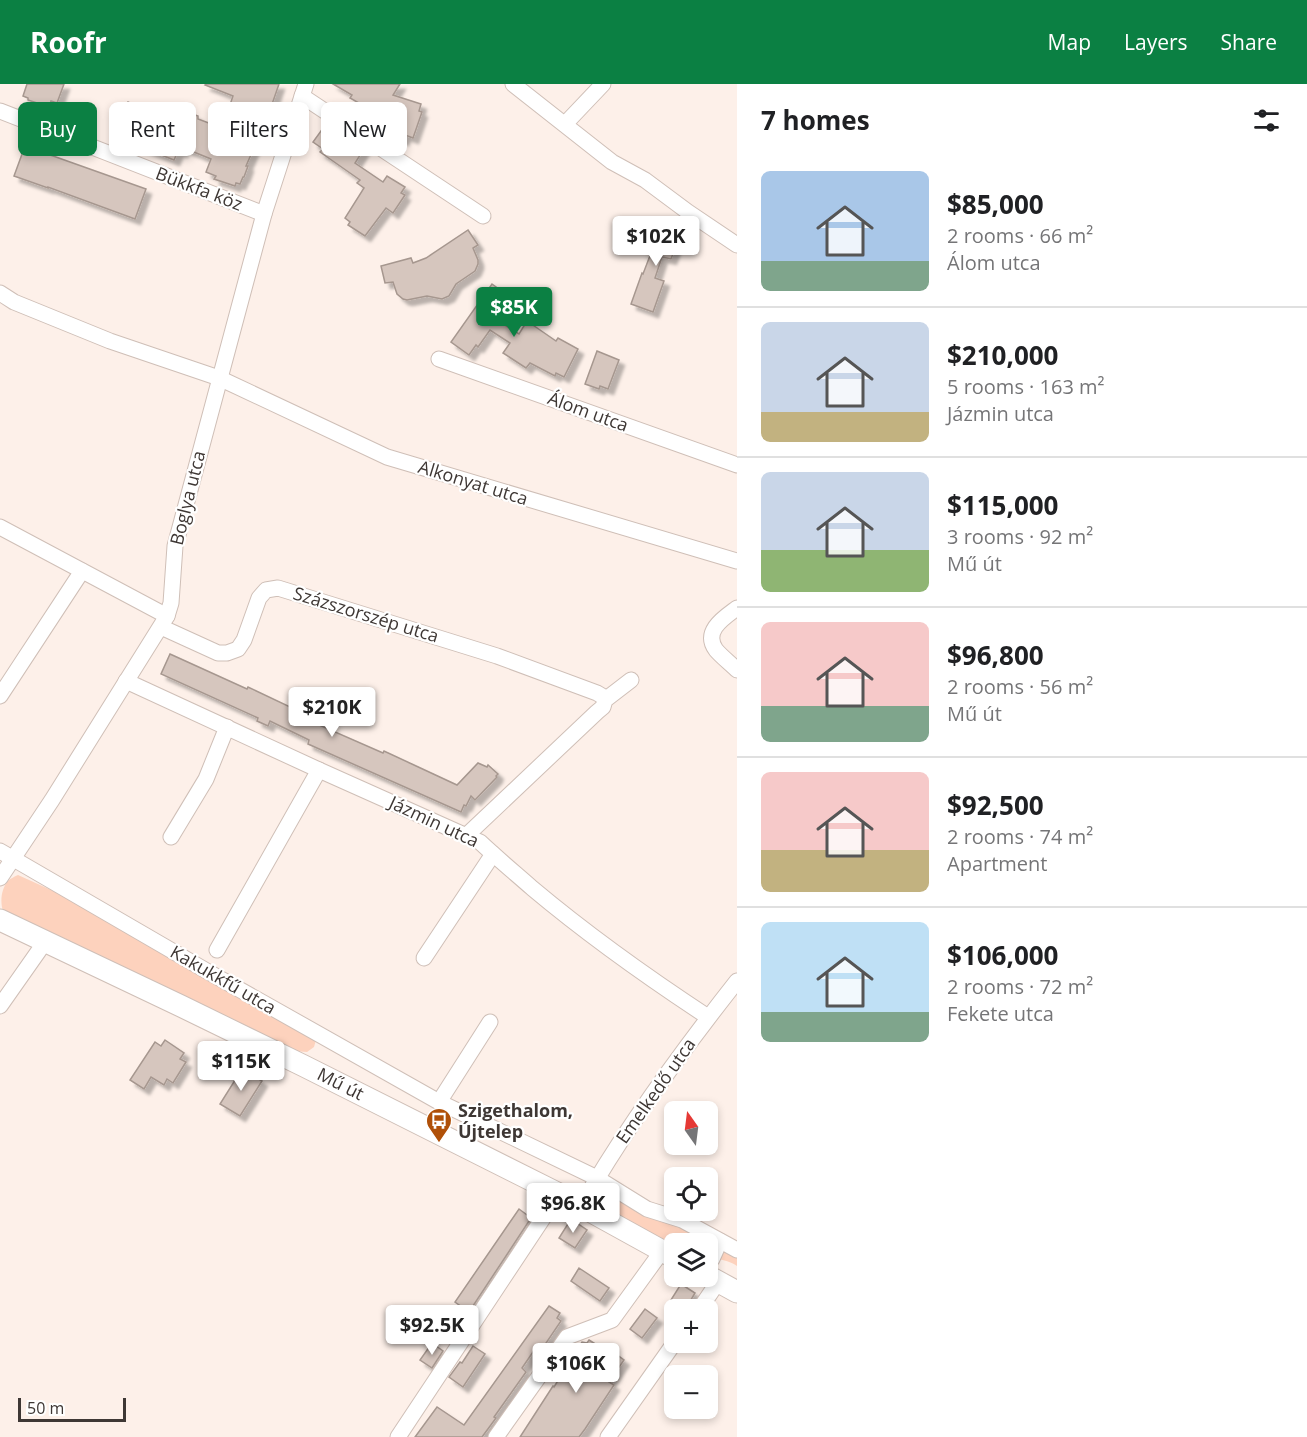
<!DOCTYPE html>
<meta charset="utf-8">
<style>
body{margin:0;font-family:"Open Sans",sans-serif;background:#f6f6f6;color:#202124;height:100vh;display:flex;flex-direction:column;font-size:22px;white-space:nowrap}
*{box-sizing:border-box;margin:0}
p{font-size:20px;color:#757577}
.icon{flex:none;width:33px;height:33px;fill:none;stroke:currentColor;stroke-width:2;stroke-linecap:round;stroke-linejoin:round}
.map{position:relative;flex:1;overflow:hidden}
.side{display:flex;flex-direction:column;background:#fff;width:570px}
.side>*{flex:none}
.guide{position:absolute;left:18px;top:18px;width:570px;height:54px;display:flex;gap:12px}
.needle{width:39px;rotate:346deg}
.fabs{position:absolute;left:664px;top:1017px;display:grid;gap:12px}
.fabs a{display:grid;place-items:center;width:54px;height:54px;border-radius:9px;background:#fff;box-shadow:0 3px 9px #0003;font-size:30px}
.scale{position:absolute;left:18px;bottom:15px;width:108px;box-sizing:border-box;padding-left:6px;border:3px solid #3e3734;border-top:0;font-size:16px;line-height:21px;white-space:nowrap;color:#3e3734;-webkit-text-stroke:4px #fff;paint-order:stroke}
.price{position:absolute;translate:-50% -51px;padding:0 14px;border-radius:6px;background:#fff;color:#222;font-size:20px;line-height:39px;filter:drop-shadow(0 2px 3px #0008)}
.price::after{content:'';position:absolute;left:50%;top:36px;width:18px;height:14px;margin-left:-9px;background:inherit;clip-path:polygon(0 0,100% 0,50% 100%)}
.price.active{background:#0b8043;color:#fff}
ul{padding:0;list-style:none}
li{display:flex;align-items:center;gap:18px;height:150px;padding:0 24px}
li+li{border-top:2px solid #e0e0e0}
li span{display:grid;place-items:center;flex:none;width:168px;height:120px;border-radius:9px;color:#555}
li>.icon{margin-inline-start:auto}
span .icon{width:72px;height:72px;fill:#fffc;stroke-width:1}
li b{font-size:26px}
h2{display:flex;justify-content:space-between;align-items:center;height:72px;padding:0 24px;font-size:26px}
.tag{padding:0 21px;border-radius:9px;background:#fff;box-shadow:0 3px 9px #0003;font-size:21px;line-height:54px}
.tag.active{background:#0b8043;color:#fff}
header{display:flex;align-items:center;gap:36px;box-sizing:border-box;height:84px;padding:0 30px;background:#0b8043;color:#fff}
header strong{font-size:28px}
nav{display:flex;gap:33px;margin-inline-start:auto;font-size:21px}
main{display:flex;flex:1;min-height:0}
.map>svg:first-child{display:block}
</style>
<header>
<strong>Roofr</strong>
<nav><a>Map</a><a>Layers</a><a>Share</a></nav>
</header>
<main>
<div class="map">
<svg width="737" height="1353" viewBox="0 0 737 1353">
<defs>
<filter id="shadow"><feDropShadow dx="5.5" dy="5.5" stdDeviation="1.5" flood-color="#0004"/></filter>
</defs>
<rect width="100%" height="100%" fill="#fdf0e9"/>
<!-- green -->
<g fill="#fdd2bd">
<path d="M18,791L71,815L316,956L314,963L307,968L294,967L3,827C0,818 1,805 8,797C11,794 14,793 18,791Z"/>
<path d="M597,1094L737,1166V1182C729,1177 717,1173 708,1177V1160H675V1174L581,1122Z"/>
</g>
<!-- building -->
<g fill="#d6c6be" stroke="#a6978f" stroke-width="1.5" filter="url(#shadow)">
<path d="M27,0H64L57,19L51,17L49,23L28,16V14L23,12Z"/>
<path d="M206,0H279L270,26L268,25L259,48H261L246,82H248L244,93H243L240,100L236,99L235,102L214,95L216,92L206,88L211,75L184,64L182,68L178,67L174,76L133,60L134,58L114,50L128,18L174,38L178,27L186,30L187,28L198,32V35L222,44L233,12L205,1Z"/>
<path d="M333,0H400L393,11L421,20L419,27L422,28L413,54L405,51L403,56L388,51L389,48L361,32L366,23L350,14L352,11Z"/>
<path d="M326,40L364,65L355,79L383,98L387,92L405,103L401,109L405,111L393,129L386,124L365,152L348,141L350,138L345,134L364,104L357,99L360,96L320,68L323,65L313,58Z"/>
<path d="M25,62L146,105L135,135L48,103V104L14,92Z"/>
<path d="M661,137L675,142L674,145L681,148L671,175L662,173L655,194L664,197L653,228L631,220L642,189L643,190L651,169L650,168Z"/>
<path d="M468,146L478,161L473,164L478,176V180L475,187L456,200L449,212L442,215L427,212L407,216L403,215L397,210L393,198L385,199L381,182L411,174L413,179L426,174Z"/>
<path d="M492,200L503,208L497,217L503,222L502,224L504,226L497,236L519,250L527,237L556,257L558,254L578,265L564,293L556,289L555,292L530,279L526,284L503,269L510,259L490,246L478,263L476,261L469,271L451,258Z"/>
<path d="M597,267L619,276L608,305L600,302L599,305L585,300Z"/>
<path d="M170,570L247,605L248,603L305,630L303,634L383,669L384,667L457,701L478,679L487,683L488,681L498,690L496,692L497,693L475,716L471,712L466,722L464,721L461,728L308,660L309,656L270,637L268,642L257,637L258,634L161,590Z"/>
<path d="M165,956L184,969L180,975L186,978L173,999L167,995L164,1001L151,993L144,1005L130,996L155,958L161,962Z"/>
<path d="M242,985L262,997L240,1032L220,1020Z"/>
<path d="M519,1125L531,1134L469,1228L455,1218Z"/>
<path d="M571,1135L587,1146L575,1164L559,1154Z"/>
<path d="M579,1184L609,1204L600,1217L571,1197Z"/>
<path d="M681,1200L695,1209L685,1226H679L669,1219Z"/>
<path d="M549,1222L560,1229L557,1234L561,1237L540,1268L535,1265L522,1284L526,1288L494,1333L496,1334L482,1353H415L437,1323L464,1341Z"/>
<path d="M645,1225L657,1234L642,1254L630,1245Z"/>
<path d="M589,1256L611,1270L613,1268L624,1276L609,1298L614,1301L585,1345L579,1353H520L553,1302L554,1303L582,1258L587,1259Z"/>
<path d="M432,1259L443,1267L432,1284L420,1276Z"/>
<path d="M473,1262L485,1270L463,1303L449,1293L460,1278L462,1279Z"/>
</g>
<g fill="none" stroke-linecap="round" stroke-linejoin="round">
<defs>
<g id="street">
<path d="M513,0L612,78L645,96L688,128L737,161"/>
<path d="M302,12L483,132"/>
<path d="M0,27L264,130"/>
<path d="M565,40L603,0"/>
<path d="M0,209L14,218L110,257L219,294L387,373L737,477"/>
<path d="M439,275L737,381"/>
<path d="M0,443L167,532"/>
<path d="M737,524C725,533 702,547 716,566C722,573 730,579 737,586"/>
<path d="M161,543L218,569H227L238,565L244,556L259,514L266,506L278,504L497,572L597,609L602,612L605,616"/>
<path d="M126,597L319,686L480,758C497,774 515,789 532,804C588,851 647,893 708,933"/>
<path d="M0,612L82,487"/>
<path d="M467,751L597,628L603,623L605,616L631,596"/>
<path d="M171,753L206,695L227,643"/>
<path d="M0,767L205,886L439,1018L597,1094L647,1125L682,1136L737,1166"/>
<path d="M0,794L52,716L167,532L171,519L175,462L264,130L306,0"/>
<path d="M217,866L319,686"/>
<path d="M424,874L493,770"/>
<path d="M0,922L45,858"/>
<path d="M439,1018L490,938"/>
<path d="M581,1122C626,1043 681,968 737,897"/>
<path d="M708,1180L712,1175L720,1157"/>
<path d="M699,1226L718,1198"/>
<path d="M398,1353L559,1110"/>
<path d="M496,1353L567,1253L612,1236L662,1167"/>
<path d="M608,1353L675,1258"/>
</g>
<g id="secondary">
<path id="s1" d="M0,836L181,922L304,982L559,1110L675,1174"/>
<path d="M708,1192L737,1208"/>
</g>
</defs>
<!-- street casing -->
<use href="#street" stroke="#cfbfb7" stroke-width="17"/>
<!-- secondary casing -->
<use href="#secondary" stroke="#cfbfb7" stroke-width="23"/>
<!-- street -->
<use href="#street" stroke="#fff" stroke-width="15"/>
<!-- secondary -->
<use href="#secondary" stroke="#fff" stroke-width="21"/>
</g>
<!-- icons -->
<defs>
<symbol id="bus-pin" viewBox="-11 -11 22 30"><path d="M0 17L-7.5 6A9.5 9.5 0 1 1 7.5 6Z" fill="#b05008" stroke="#fff"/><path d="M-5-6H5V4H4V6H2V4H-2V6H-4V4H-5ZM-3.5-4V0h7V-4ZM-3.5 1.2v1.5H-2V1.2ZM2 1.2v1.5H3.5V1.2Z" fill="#fff"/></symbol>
</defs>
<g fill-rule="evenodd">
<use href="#bus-pin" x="424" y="1022" width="30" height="40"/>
</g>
<g text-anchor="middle" stroke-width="4.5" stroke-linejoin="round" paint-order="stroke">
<!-- street labels -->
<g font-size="18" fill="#3e3734" stroke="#fff">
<text transform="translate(199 105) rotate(21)" y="6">Bükkfa köz</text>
<text transform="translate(588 328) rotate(20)" y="6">Álom utca</text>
<text transform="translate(473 399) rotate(17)" y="6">Alkonyat utca</text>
<text transform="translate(188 414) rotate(-76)" y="6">Boglya utca</text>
<text transform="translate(366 531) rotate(17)" y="6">Százszorszép utca</text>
<text transform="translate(434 738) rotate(25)" y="6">Jázmin utca</text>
<text transform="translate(223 896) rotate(30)" y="6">Kakukkfű utca</text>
<text dy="6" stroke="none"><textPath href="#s1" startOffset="378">Mű út</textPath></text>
<text transform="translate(656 1007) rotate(-55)" y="6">Emelkedő utca</text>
</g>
<!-- poi labels -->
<g font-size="18" font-weight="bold" fill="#3e3734" stroke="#fff" text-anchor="start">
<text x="458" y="1033">Szigethalom,<tspan x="458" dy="21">Újtelep</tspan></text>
</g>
</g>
</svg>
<div class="fabs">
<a><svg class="needle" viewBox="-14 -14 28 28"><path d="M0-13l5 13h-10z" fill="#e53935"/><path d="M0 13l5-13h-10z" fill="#757577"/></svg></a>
<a><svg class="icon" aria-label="locate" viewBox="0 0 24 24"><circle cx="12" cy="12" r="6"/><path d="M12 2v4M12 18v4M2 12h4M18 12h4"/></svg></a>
<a><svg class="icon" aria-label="layers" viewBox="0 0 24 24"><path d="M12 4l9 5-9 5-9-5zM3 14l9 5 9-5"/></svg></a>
<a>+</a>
<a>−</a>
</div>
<div class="scale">50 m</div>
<b class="price" style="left:656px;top:183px">$102K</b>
<b class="price active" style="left:514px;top:254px">$85K</b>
<b class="price" style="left:332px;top:654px">$210K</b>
<b class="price" style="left:241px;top:1008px">$115K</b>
<b class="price" style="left:573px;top:1150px">$96.8K</b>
<b class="price" style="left:432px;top:1272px">$92.5K</b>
<b class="price" style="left:576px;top:1310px">$106K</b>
<div class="guide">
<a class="tag active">Buy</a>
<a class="tag">Rent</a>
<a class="tag">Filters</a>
<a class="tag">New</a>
</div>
</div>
<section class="side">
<h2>7 homes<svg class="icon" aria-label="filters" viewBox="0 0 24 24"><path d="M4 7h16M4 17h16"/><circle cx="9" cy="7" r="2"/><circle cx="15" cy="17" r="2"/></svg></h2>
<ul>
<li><span style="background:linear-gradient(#a9c7e8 75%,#7fa58c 0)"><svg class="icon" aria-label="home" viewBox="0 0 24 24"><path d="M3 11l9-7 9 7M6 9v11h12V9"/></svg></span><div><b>$85,000</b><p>2 rooms · 66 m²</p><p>Álom utca</p></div></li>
<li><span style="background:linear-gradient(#c9d6e8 75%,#c2b280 0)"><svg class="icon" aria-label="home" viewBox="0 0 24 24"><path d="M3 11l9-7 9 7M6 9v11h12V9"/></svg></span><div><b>$210,000</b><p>5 rooms · 163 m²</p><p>Jázmin utca</p></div></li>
<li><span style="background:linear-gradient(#c9d6e8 65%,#8fb573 0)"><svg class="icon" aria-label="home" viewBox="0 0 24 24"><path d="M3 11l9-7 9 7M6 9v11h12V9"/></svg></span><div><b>$115,000</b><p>3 rooms · 92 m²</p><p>Mű út</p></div></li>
<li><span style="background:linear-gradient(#f6c9c9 70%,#7fa58c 0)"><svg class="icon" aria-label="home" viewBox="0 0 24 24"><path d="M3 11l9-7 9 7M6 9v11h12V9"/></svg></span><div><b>$96,800</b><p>2 rooms · 56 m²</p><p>Mű út</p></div></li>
<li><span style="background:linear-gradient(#f6c9c9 65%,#c2b280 0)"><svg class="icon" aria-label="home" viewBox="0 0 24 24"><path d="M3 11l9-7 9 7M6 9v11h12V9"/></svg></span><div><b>$92,500</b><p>2 rooms · 74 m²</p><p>Apartment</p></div></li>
<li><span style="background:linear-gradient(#bfe0f5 75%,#7fa58c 0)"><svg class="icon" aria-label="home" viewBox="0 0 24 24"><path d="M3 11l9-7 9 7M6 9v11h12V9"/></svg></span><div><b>$106,000</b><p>2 rooms · 72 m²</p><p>Fekete utca</p></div></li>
</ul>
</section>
</main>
